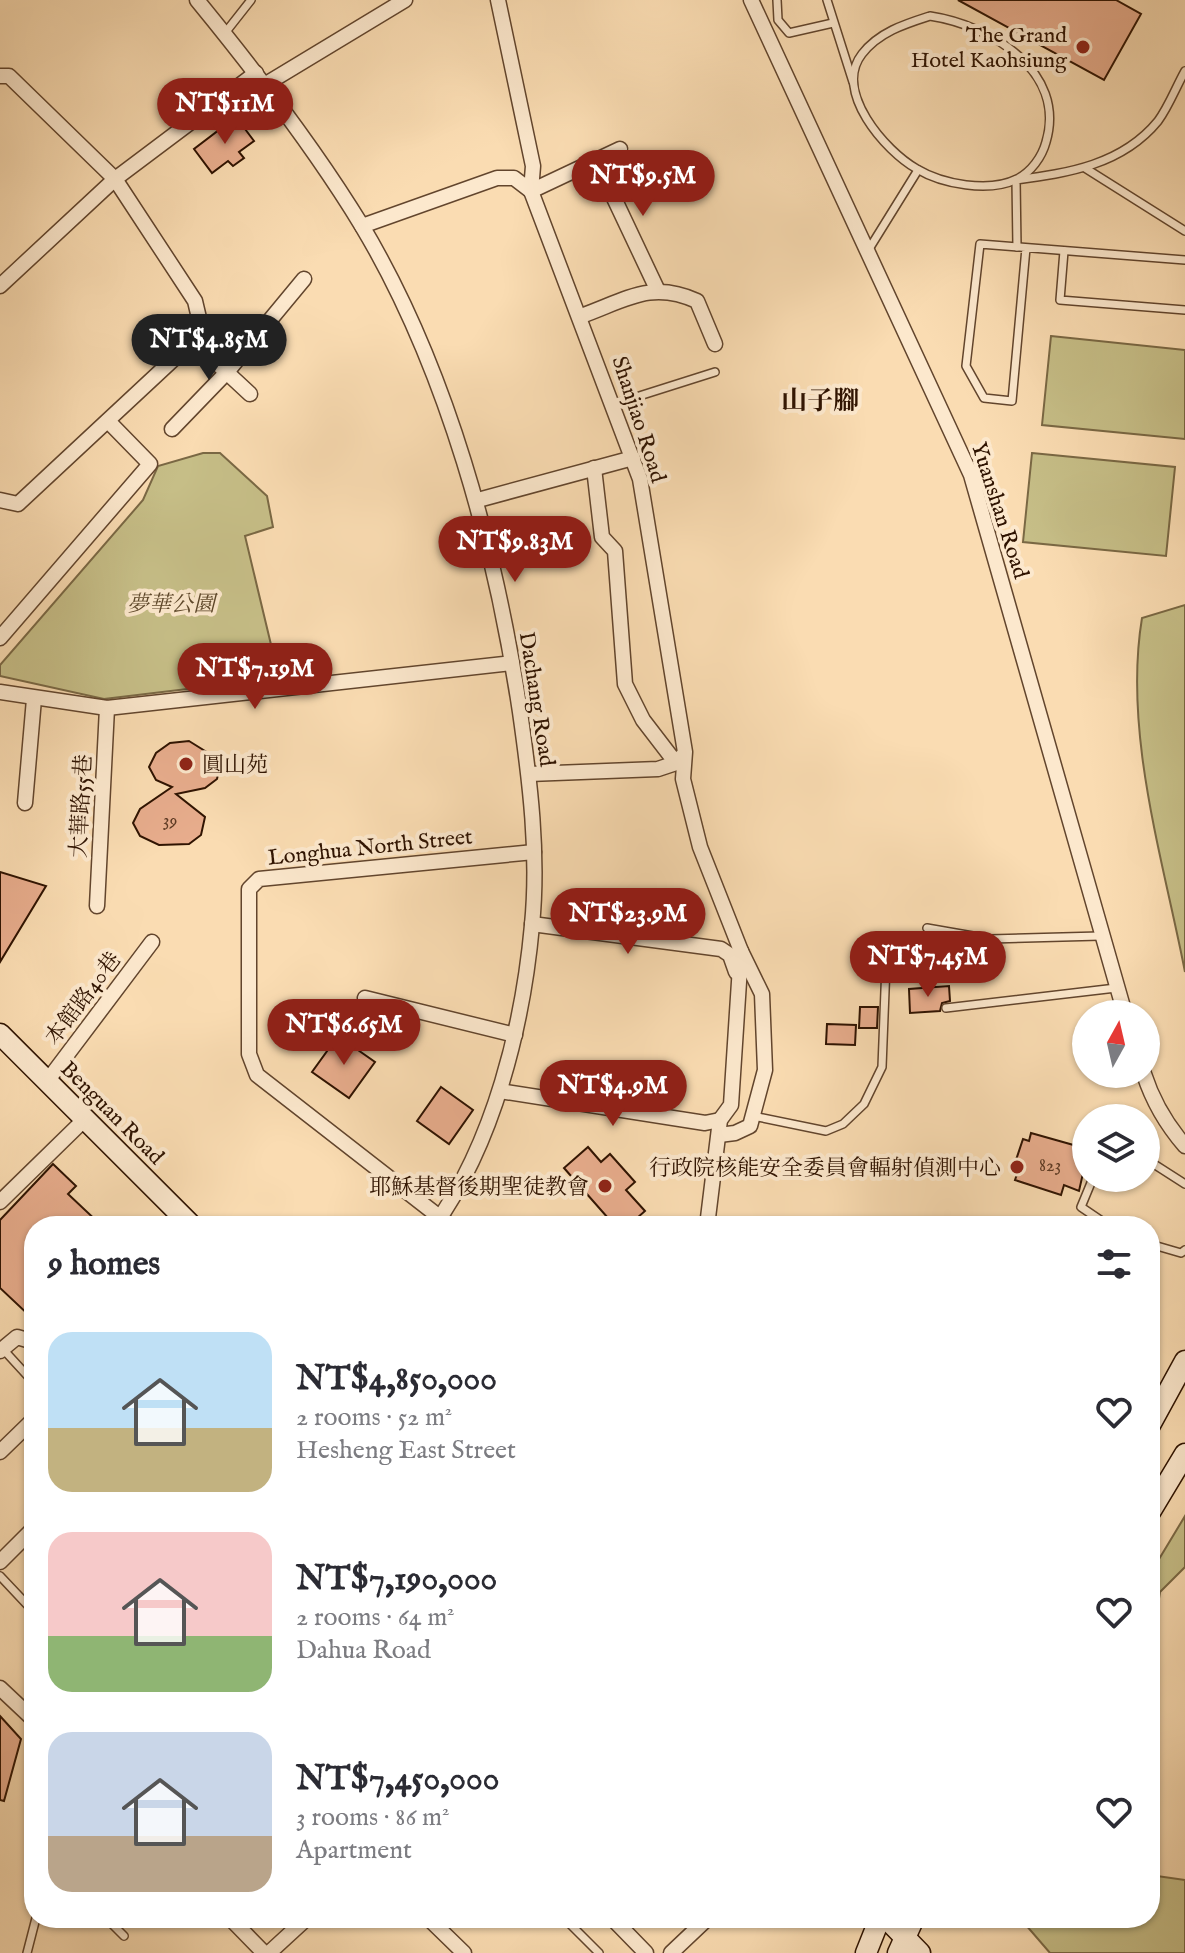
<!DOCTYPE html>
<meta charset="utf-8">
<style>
body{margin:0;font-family:"IM FELL English","Noto Serif TC",serif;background:#f7f7f7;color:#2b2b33;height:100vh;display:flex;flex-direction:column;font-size:30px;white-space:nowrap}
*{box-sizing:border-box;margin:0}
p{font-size:26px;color:#7c7c81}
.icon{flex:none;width:44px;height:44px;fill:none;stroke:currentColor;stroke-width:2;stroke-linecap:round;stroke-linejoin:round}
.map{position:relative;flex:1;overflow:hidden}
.details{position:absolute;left:24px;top:1216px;width:1136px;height:712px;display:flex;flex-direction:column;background:#fff;border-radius:32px;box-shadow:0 2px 6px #0004}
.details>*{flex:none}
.needle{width:52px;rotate:8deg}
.tools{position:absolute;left:1072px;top:1000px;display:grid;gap:16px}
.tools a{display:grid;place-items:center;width:88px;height:88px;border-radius:50%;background:#fff;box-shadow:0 2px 6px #0004;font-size:40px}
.price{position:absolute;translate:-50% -68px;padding:0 18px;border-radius:28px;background:#8f2418;color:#fff;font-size:26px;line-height:52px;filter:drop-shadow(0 2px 4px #0008)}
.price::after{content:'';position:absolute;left:50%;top:48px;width:24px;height:18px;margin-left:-12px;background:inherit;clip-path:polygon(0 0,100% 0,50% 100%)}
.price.active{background:#222;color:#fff}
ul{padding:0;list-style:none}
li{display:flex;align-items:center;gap:24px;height:200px;padding:0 24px}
li span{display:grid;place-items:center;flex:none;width:224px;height:160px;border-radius:24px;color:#555}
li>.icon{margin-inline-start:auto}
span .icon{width:96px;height:96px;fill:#fffc;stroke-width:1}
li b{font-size:34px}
h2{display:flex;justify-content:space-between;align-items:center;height:96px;padding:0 24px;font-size:34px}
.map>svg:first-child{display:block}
</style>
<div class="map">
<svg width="1185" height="1953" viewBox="0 0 1185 1953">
<rect width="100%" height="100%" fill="#fadcb2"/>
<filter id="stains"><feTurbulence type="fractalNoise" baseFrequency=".0025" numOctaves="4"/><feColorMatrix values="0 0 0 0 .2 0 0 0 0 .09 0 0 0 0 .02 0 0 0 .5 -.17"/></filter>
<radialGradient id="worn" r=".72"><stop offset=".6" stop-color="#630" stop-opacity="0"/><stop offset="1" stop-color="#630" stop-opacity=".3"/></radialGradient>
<!-- green -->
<g fill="#c6be87" stroke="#7a6844" stroke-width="2">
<path d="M1051,336L1185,350V439L1042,425Z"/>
<path d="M203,453H220L267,496L273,527L245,536L279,678L104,699L0,676V665L143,500L158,466Z"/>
<path d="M1032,453L1175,467L1166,556L1023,542Z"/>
<path d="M1185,605V972C1163,859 1123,732 1142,618Z"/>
<path d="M1185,1516V1567L1160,1592L1150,1657V1574Z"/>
<path d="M1150,1875L1185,1880V1953H1050L1025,1924L1023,1918H1150Z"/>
</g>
<!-- building -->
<g fill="#e8ad8d" stroke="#2f1301" stroke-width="2">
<path d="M958,0H1116L1141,14L1104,80Z"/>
<path d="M236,117L254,141L239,152L244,158L233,166L228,161L212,173L194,149Z"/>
<path d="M189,741L221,761L217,779L205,788L176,794L205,817L201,835L189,844L159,845L140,836L133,823L140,809L172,787L156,780L149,767L156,753L170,743Z"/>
<path d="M0,872L46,886L0,962Z"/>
<path d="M949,986L950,1001L942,1003L940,1011L910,1013L909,989Z"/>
<path d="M860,1007H878L877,1028H859Z"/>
<path d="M827,1024L856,1025L855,1045L826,1044Z"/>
<path d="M338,1036L375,1062L349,1098L312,1072Z"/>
<path d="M441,1087L473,1110L449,1144L417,1121Z"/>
<path d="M1031,1133L1077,1146L1074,1156L1086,1160L1079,1191L1064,1185L1061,1195L1015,1180L1018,1171L1013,1169L1023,1139L1029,1141Z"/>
<path d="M588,1147L601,1162L610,1154L635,1182L626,1190L645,1211L628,1226H615L564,1168Z"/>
<path d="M53,1164L76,1186L68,1194L102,1226H34V1320L0,1288V1220Z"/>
<path d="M0,1716L21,1739L4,1801L0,1800Z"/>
</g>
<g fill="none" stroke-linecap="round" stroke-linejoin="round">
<defs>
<g id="lane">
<path d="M777,0L778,20L789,33L833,23"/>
<path d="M827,0L853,82"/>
<path d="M930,16C990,25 1067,71 1046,142C1042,157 1031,172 1017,179C989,193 942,184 917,169C885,151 833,91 862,54C879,32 905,24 930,16Z"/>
<path d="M225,33L251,0"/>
<path d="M1085,168L1185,231"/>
<path d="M1017,247L1016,180C1068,173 1122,165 1158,121C1169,106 1176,87 1185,71"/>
<path d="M1026,248L1012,401L984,398L966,366L980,244L1185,260"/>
<path d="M869,249L918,170"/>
<path d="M1064,251L1060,300L1185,310"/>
<path d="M614,404L715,372"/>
<path d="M927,928L990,939L1100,936"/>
<path d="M946,1008L1116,988"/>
<path d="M753,1116L826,1131L843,1124L864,1104L882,1067L886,965"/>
<path d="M1146,1159L1185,1184"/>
<path d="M1093,1178L1081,1207L1109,1226"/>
<path d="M1150,1244L1181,1253L1185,1250"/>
<path d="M2,1348L34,1383"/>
<path d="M0,1576L34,1612"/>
<path d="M106,1918L124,1936"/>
<path d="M564,1918L599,1953"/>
<path d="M27,1953L36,1918"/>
</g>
<g id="street">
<path d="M197,0C256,72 314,147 362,226C447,368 496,550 520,712C530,782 539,854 532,925C523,1025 494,1143 434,1226"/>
<path d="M498,0L533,166L531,191L640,479L685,752L683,779L700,847L741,951L731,1105L720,1120L707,1226"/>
<path d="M751,0L971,475L1125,1014"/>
<path d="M0,76H9L115,179L195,301L199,318L193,341L18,504L0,500"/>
<path d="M266,84L405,0"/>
<path d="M597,162L657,289"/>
<path d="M531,191L620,149"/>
<path d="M362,226L497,178H514L531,191"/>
<path d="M0,286L115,179L256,73"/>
<path d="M581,316C626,300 651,280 697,301L715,344"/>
<path d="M193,341L250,394"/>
<path d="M172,429L227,372L304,279"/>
<path d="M594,468L602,537L615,551L625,684L643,720L676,763"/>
<path d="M478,500L633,458"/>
<path d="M0,638L150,464L108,421"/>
<path d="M0,692L107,708L512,663"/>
<path d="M529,774L658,769L676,763L681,757"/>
<path d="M25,803L34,699"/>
<path d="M97,906L107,708"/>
<path d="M532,924L721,949L730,955L736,972"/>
<path d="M365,998L515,1035"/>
<path d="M1144,1074C1153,1102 1166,1124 1185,1146"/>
<path d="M48,1080L152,942"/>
<path d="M500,1091L705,1123L720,1120"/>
<path d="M719,1135L735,1133L750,1126L765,1070L762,994L741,951"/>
<path d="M0,1202L86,1118"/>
<path d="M451,1226L257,1075L249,1054V889L259,879L534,852"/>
<path d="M0,1351L17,1337L34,1342"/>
<path d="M0,1452L34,1419"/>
<path d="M0,1562L34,1528"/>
<path d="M0,1688L34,1720"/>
<path d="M230,1918L264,1953"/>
<path d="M428,1918L464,1953"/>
<path d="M612,1918L646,1953"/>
<path d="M269,1953L307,1918"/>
<path d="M671,1953L708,1918"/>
</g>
<g id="secondary">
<path d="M0,1034L192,1226"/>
<path d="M1150,1425L1185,1361"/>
<path d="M1150,1512L1185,1454"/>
<path d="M886,1918L920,1953"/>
<path d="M866,1953L880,1918"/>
<path d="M898,1953L914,1918"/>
</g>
</defs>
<!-- lane casing -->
<use href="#lane" stroke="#62452d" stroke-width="10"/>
<!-- street casing -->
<use href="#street" stroke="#62452d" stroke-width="17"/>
<!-- secondary casing -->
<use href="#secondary" stroke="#2f1301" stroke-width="23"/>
<!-- lane -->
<use href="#lane" stroke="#fce8cd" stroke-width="7"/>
<!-- street -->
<use href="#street" stroke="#fce8cd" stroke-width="14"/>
<!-- secondary -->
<use href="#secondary" stroke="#fce8cd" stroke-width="20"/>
</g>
<!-- markers -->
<g fill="#8f2418" stroke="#fce8cd" stroke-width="3">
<circle cx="1083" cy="47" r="8"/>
<circle cx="186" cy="764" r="8"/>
<circle cx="1017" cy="1167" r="8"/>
<circle cx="605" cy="1186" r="8"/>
</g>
<g text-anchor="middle" stroke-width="8" stroke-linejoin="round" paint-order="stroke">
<!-- number labels -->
<g font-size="18" fill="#5d3a24">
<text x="170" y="826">39</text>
<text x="1050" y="1171">823</text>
</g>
<!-- poi labels -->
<g font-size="22" fill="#2f1301" stroke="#fce8cd" text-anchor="end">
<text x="1067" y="42">The Grand<tspan x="1067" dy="25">Hotel Kaohsiung</tspan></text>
<text x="202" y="772" text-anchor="start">圓山苑</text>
<text x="1001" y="1175">行政院核能安全委員會輻射偵測中心</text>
<text x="589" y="1194">耶穌基督後期聖徒教會</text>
</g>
<!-- street labels -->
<g font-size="22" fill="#2f1301" stroke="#fce8cd">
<text transform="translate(640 419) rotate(72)" y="8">Shanjiao Road</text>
<text transform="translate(1001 510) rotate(72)" y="8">Yuanshan Road</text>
<text transform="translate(538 699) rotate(81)" y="8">Dachang Road</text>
<text transform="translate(80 806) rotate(-87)" y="8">大華路55巷</text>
<text transform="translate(370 846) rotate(-6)" y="8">Longhua North Street</text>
<text transform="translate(82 998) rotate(-53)" y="8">本館路40巷</text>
<text transform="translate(113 1112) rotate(45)" y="8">Benguan Road</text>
</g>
<!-- park labels -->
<g font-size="22" font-style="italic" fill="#5c4629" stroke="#fce8cd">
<text x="171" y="611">夢華公園</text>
</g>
<!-- quarter labels -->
<g font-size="26" font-weight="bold" fill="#2f1301" stroke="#fce8cd">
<text x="820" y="409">山子腳</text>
</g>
</g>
<rect width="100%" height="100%" filter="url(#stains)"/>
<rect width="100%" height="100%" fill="url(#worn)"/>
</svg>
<div class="tools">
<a><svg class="needle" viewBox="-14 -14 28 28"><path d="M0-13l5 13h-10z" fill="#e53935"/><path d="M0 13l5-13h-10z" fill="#7c7c81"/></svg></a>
<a><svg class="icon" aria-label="layers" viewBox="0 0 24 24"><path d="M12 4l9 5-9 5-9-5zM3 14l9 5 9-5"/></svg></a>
</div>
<b class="price" style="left:225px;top:146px">NT$11M</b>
<b class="price" style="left:643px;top:218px">NT$9.5M</b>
<b class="price active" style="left:209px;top:382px">NT$4.85M</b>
<b class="price" style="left:515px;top:584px">NT$9.83M</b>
<b class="price" style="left:255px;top:711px">NT$7.19M</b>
<b class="price" style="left:628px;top:956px">NT$23.9M</b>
<b class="price" style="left:928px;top:999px">NT$7.45M</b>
<b class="price" style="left:344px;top:1067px">NT$6.65M</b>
<b class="price" style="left:613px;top:1128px">NT$4.9M</b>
<section class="details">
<h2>9 homes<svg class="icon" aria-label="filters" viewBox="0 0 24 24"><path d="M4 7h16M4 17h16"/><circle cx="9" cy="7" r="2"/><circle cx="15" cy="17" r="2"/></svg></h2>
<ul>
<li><span style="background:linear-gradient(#bfe0f5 60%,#c2b280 0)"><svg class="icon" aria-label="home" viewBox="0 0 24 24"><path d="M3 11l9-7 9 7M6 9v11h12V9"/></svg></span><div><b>NT$4,850,000</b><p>2 rooms · 52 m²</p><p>Hesheng East Street</p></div><svg class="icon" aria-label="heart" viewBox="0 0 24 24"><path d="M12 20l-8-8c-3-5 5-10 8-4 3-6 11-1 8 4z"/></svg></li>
<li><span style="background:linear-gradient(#f6c9c9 65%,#8fb573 0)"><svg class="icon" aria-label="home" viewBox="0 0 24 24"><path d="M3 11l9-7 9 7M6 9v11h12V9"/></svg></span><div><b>NT$7,190,000</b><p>2 rooms · 64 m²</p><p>Dahua Road</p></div><svg class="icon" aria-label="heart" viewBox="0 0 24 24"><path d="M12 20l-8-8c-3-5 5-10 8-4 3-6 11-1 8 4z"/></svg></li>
<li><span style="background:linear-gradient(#c9d6e8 65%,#b9a48a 0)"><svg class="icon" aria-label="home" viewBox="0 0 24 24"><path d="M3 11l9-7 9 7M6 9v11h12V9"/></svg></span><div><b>NT$7,450,000</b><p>3 rooms · 86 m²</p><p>Apartment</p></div><svg class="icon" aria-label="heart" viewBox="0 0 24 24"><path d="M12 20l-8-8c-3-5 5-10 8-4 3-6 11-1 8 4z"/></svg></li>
</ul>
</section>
</div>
